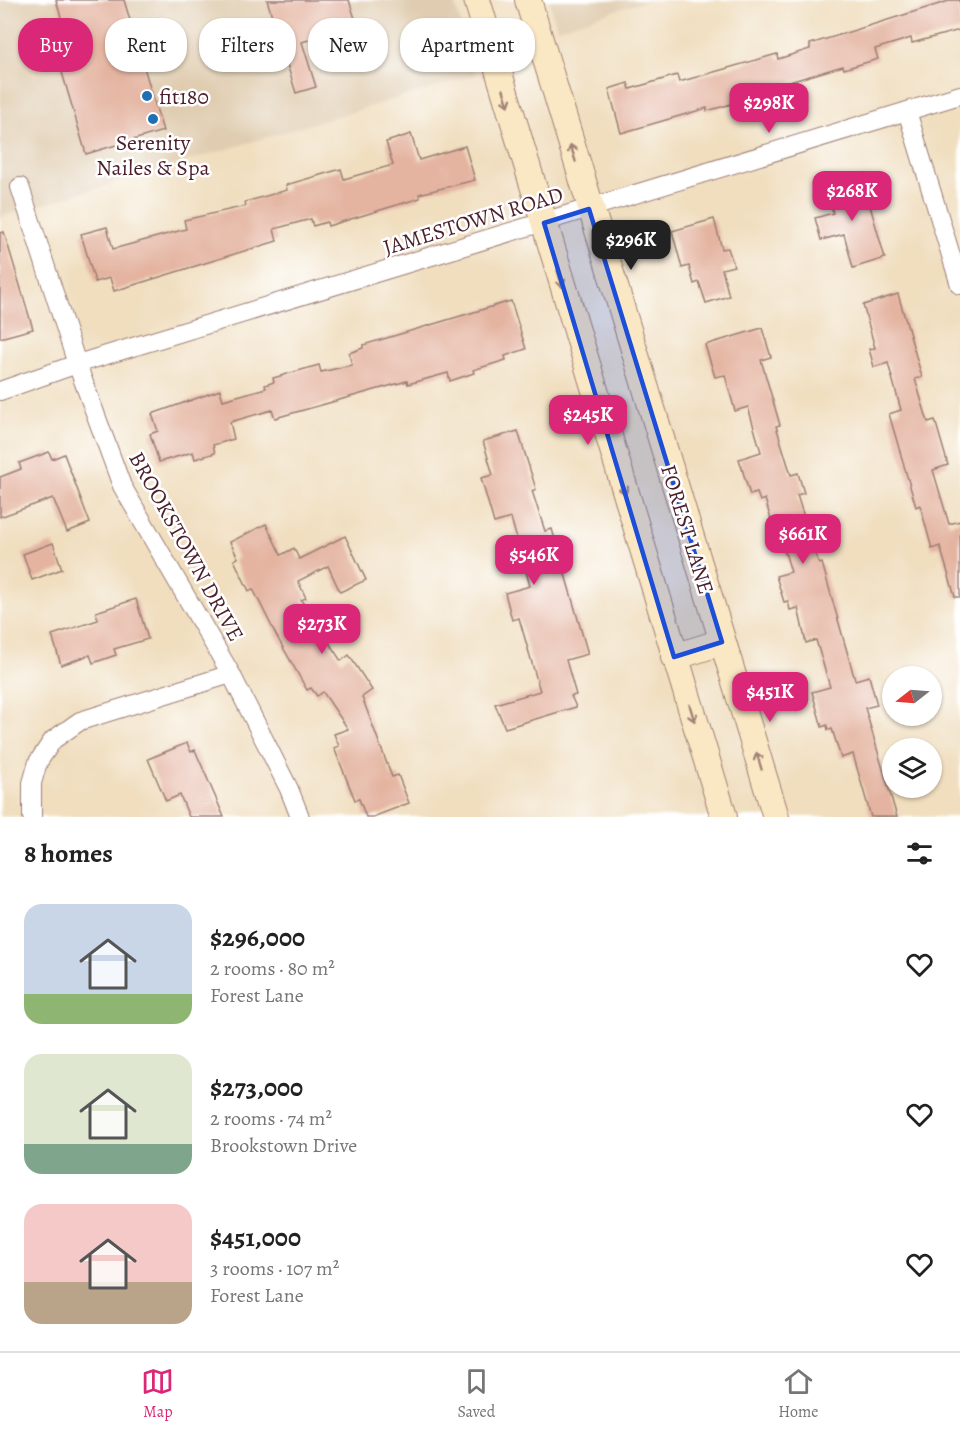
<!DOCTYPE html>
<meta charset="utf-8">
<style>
body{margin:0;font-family:Alegreya,serif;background:#f6f6f6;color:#222;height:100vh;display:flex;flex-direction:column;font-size:22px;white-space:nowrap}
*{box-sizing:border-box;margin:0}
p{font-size:20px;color:#767676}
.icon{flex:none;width:33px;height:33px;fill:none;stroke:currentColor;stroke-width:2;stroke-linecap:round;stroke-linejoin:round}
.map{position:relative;height:817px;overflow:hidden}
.drawer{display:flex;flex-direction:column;background:#fff;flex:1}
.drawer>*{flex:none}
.top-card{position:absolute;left:18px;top:18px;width:600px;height:54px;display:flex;gap:12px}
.needle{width:39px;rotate:253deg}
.fabs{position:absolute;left:882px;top:666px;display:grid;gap:12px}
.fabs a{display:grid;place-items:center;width:60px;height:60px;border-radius:50%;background:#fff;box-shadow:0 2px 4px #0004;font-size:30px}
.price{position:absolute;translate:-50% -51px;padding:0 14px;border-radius:12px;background:#db2777;color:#fff;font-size:20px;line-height:39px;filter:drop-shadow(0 2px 3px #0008)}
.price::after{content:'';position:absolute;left:50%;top:36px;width:18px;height:14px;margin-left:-9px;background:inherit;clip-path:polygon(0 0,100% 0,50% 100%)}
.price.current{background:#222;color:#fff}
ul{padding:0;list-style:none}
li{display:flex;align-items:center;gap:18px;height:150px;padding:0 24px}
li span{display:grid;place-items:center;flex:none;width:168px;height:120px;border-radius:18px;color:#555}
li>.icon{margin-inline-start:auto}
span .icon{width:72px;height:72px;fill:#fffc;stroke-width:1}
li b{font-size:26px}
h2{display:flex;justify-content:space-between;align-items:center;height:72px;padding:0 24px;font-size:26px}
.chip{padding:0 21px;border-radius:24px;background:#fff;box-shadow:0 2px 4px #0004;font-size:21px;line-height:54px}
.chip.current{background:#db2777;color:#fff}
.tabs{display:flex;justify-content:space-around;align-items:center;height:84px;border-top:2px solid #e0e0e0;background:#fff;font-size:16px;color:#767676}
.tabs a{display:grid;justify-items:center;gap:3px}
.tabs .current{color:#db2777}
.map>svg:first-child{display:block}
</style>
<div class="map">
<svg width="960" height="817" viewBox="0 0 960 817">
<rect width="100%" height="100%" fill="#fff"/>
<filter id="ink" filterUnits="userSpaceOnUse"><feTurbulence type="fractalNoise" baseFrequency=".0167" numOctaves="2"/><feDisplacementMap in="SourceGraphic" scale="12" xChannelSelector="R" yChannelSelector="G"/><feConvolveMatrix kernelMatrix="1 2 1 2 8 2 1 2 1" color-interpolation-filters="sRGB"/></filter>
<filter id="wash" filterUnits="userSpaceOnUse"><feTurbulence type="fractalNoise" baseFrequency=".008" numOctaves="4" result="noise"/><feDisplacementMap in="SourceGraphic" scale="24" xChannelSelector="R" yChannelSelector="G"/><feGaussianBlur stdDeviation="1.35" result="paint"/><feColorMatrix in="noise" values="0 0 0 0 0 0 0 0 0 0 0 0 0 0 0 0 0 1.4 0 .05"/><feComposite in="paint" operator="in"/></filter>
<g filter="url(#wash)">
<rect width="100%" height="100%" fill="#f0debf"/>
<!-- built -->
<g fill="#e0cdb1">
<path d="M0,0H454L475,75L0,217Z"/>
<path d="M549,0H648L557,29Z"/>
</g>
<g id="blocks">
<!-- building -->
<g fill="#e4b4a0">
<path d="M56,0H124L163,131L86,154L54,45L68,41Z"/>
<path d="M267,0H349L357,25L302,42L316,87L296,93Z"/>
<path d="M952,0H960V30L912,43L911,38L875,49L878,59L844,69L843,66L786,83L787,88L707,111V108L621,133L609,89L628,83L630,89L677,75L679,82L777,54L778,59L810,49V44Z"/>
<path d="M411,134L419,160L465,146L475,180L419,194L420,198L328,226L327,222L313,226L311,219L274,229L277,241L114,291L110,278L95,282L81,234L107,227L113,249L186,229L184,220L246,206L245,202L287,190L286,185L341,169L344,179L393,165L386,142Z"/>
<path d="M862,178L885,258L853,268L844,234L821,240L815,218L833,213L826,188Z"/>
<path d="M714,219L722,249L728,248L734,266L722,269L729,296L706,303L699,282L694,284L689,266L682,268L672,231Z"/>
<path d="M4,232L33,329L0,338V233Z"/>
<path d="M898,294L922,377L915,379L928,422L935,420L948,465L933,470L949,524L960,521V597H955L940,546L932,549L920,505L916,507L889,414L901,410L888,363L874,367L869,349L875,348L863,305Z"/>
<path d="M511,301L526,349L505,356L506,360L473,370L474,373L450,381L448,373L408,384L407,381L275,418L272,410L230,422L234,439L213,445L215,453L195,459L193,452L159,462L150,434L158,431L152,414L220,390L223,400L266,388L265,385L274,382L273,378L319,365L321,372L352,365L349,353L363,348V345Z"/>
<path d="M762,328L771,357L761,360L780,425L776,426L791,475L798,473L804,493L797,495L819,564L822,563L855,680L869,676L877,705L865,708L897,817H871L853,754L841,758L832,729L828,730L827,725L822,727L812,692L830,687L816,640L806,643L798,608L790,610L788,601L784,602L776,576L791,572L778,529L774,530L765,499L760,501L757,493L750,495L739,459L761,452L748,407L735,411L725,375L715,377L705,345Z"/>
<path d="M518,431L536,489L532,491L545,531L552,529L588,654L566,660L576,695L571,696L576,707L505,728L495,704L540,691L519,618L512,620L505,593L530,586L511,518L494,523L481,478L493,475L483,441Z"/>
<path d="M49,452L52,459L64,454L90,523L67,532L53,498L0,517V477L21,469L19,463Z"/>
<path d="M266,524L281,555L294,548L299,559L345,536L366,580L340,592L328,566L298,581L306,598L301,600L341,661L349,655L372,690L362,697L392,777L398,775L409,803L373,817H366L359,799L355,800L334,748L339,746L334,734L348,729L323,692L317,696L311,688L307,690L276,635L253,589L249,591L234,560L238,558L230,542Z"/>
<path d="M53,543L62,569L32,580L23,554Z"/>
<path d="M136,599L148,639L114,649L116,655L93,663L90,655L61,665L52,635L98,620L96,612Z"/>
<path d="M187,743L191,752L195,750L224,817H189L180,795L166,801L148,759Z"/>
</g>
</g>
</g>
<g filter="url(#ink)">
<use href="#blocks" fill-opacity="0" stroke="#9d7e75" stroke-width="1.5"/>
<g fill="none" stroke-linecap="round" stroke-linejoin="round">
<defs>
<g id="street">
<path d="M907,111L960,285"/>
<path d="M20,187L77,364L122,486L231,674L289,789L300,817"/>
<path d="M0,391L77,364L960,95"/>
<path d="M32,817V783L38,762L53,740L80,721L231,674"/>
</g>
<g id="secondary">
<path d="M477,0L724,817"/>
<path d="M528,0L776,817"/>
<path d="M674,657L722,642"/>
</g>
</defs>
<!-- street casing -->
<use href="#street" stroke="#9d7e75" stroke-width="20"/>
<!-- secondary casing -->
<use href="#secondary" stroke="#9d7e75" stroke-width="28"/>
<!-- street -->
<use href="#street" stroke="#fff" stroke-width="18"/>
<!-- secondary -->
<use href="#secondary" stroke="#fae7c3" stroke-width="26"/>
</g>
<!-- one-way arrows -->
<defs><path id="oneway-shaft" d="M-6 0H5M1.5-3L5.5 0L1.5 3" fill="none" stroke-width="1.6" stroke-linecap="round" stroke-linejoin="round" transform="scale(1.5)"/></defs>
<g stroke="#a28377">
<use href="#oneway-shaft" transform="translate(506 98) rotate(73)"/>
<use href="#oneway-shaft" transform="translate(573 153) rotate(-107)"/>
<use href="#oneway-shaft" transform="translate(560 279) rotate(73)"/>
<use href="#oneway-shaft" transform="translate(623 486) rotate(73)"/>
<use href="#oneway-shaft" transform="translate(692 713) rotate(73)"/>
<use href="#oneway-shaft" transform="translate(759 761) rotate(-107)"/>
</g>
</g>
<!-- marked area -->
<path fill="#1d4ed8" fill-opacity="0.2" stroke="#1d4ed8" stroke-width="4.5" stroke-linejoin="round" d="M589,209L722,642L674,657L544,223Z"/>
<!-- markers -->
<g fill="#1f6fb2" stroke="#fff" stroke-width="2">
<circle cx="147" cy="96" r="6"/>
<circle cx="153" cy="119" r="6"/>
</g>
<g text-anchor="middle" stroke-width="5" stroke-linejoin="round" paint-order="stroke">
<!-- poi labels -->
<g font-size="22" fill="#4a1f2b" stroke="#fff" text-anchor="start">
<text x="159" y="104">fit180</text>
<text x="153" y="150" text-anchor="middle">Serenity<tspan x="153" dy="25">Nailes &amp; Spa</tspan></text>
</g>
<!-- street labels -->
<g font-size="22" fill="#4a1f2b" stroke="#fff">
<text transform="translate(473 220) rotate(-17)" y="8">JAMESTOWN ROAD</text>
<text transform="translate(688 529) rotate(73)" y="8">FOREST LANE</text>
<text transform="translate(187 546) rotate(61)" y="8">BROOKSTOWN DRIVE</text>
</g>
</g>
</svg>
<div class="fabs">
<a><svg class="needle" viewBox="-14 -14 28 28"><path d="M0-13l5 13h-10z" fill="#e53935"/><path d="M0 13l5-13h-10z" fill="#767676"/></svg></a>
<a><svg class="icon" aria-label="layers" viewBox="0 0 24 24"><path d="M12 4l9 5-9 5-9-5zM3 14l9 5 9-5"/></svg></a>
</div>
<b class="price" style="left:769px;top:134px">$298K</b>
<b class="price" style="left:852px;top:222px">$268K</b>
<b class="price current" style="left:631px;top:271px">$296K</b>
<b class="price" style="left:588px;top:446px">$245K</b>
<b class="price" style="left:803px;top:565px">$661K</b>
<b class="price" style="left:534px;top:586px">$546K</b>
<b class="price" style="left:322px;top:655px">$273K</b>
<b class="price" style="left:770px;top:723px">$451K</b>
<div class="top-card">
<a class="chip current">Buy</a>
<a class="chip">Rent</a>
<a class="chip">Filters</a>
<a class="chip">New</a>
<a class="chip">Apartment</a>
</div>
</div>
<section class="drawer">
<h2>8 homes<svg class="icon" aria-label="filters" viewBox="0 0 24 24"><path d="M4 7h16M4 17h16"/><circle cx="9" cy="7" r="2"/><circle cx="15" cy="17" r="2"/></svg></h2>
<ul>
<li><span style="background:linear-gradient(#c9d6e8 75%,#8fb573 0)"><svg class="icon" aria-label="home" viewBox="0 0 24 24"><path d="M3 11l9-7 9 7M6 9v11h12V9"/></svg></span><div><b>$296,000</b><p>2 rooms · 80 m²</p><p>Forest Lane</p></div><svg class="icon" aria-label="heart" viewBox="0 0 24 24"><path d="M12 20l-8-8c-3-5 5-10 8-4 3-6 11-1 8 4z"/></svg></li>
<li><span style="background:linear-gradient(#dfe7d0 75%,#7fa58c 0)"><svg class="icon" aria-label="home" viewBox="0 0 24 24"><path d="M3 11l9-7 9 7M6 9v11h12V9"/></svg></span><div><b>$273,000</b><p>2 rooms · 74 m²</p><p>Brookstown Drive</p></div><svg class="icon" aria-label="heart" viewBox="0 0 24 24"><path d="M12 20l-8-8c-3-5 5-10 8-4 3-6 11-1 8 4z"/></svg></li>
<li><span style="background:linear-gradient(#f6c9c9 65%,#b9a48a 0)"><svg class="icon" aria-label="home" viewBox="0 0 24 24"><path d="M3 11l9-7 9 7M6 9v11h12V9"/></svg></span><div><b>$451,000</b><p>3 rooms · 107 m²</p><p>Forest Lane</p></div><svg class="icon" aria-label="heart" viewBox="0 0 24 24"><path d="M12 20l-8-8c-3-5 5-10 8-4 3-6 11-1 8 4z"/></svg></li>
</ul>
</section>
<nav class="tabs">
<a class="current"><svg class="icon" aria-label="map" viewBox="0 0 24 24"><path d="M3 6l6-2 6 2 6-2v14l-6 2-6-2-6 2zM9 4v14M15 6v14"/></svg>Map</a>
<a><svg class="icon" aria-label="saved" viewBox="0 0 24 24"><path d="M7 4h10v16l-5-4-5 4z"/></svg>Saved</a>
<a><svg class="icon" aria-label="home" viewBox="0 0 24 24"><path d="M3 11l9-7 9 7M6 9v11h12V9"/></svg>Home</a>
</nav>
